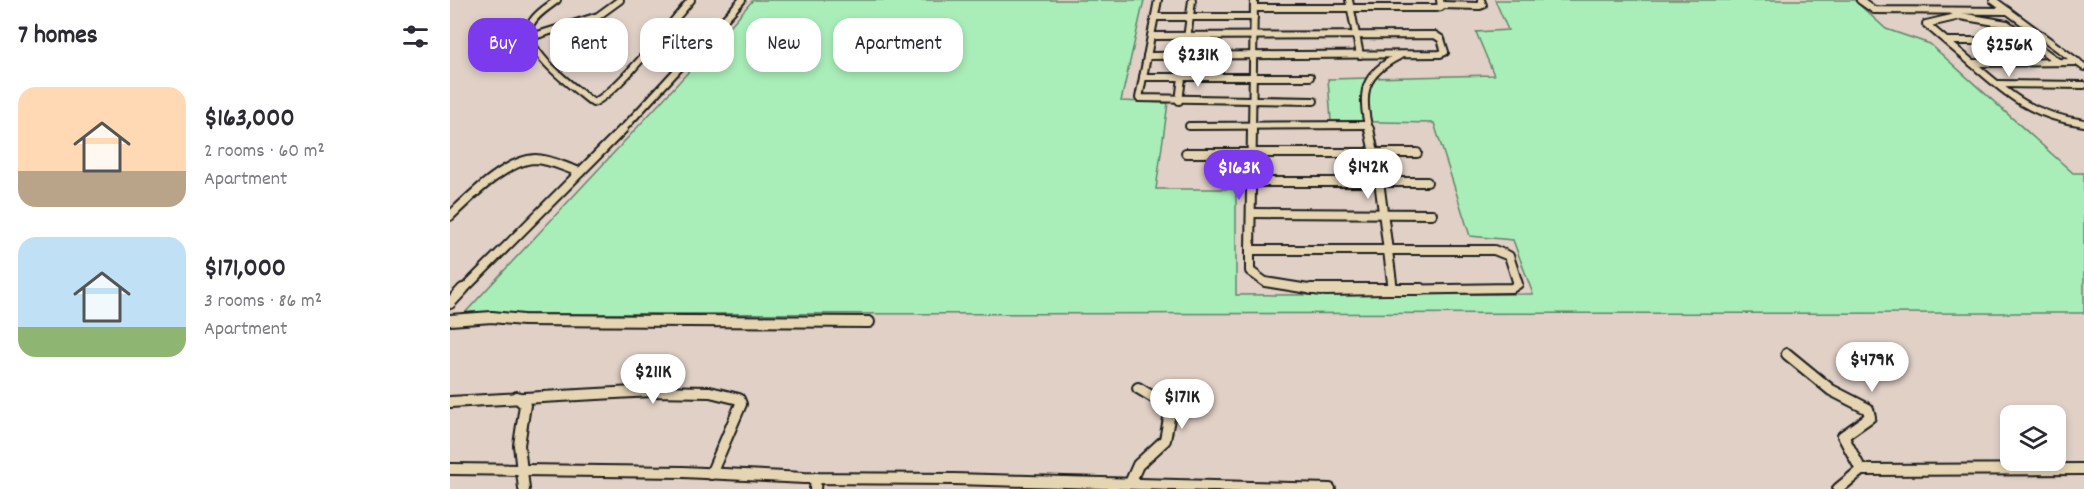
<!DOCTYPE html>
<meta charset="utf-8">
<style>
body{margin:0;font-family:Dekko,sans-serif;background:#f7f7f7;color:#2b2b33;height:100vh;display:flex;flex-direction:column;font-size:22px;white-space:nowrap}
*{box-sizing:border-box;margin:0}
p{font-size:20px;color:#7c7c81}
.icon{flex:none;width:33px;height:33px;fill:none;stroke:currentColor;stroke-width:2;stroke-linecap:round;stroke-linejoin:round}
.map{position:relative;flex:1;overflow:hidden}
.panel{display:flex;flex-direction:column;background:#fff;width:450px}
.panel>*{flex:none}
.guide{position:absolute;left:18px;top:18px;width:570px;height:54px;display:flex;gap:12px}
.fabs{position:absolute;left:1550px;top:405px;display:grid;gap:12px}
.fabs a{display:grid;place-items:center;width:66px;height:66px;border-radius:12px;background:#fff;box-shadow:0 3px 9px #0003;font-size:30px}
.price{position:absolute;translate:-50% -51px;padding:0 14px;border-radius:21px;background:#fff;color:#222;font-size:20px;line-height:39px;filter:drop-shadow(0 2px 3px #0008)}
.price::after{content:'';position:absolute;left:50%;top:36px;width:18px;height:14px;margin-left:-9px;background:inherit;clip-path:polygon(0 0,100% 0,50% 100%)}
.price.selected{background:#7c3aed;color:#fff}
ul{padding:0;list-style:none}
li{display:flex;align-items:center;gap:18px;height:150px;padding:0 18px}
li span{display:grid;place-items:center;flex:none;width:168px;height:120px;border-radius:18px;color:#555}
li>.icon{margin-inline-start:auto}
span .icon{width:72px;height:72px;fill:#fffc;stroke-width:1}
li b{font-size:26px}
h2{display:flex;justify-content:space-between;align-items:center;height:72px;padding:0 18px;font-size:26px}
.pill{padding:0 21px;border-radius:18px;background:#fff;box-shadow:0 3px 9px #0003;font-size:21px;line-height:54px}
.pill.selected{background:#7c3aed;color:#fff}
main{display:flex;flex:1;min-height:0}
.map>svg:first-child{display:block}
</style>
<main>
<section class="panel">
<h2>7 homes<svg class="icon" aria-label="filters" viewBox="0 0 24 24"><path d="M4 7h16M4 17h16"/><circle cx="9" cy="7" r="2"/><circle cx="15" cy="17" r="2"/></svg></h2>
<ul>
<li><span style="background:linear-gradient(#ffd9b3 70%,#b9a48a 0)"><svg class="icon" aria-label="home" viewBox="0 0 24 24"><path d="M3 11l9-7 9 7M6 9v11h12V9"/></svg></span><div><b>$163,000</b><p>2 rooms · 60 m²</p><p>Apartment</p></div></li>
<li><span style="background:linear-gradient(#bfe0f5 75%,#8fb573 0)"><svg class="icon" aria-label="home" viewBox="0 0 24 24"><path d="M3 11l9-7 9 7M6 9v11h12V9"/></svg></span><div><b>$171,000</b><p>3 rooms · 86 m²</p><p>Apartment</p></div></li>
</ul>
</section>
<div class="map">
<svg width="1634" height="489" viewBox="0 0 1634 489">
<rect width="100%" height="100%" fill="#e0d0c6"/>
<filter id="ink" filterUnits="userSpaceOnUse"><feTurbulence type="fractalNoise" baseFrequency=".0167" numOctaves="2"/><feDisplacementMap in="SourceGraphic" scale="12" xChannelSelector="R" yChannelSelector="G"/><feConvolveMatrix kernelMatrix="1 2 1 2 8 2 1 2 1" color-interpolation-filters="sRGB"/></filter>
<g filter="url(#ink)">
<!-- green -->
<path fill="#a9eeb9" stroke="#62856a" stroke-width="1.5" d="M303,0H694L671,101L718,103L706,189H786V295L1083,294L1063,240L1020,236L984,123L881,121L878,79L1044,75L1026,32L1058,30L1045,0H1404L1436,29L1480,44L1623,173H1634V313L14,314C110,209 209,107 303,0Z"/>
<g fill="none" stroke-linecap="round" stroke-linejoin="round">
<defs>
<g id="minor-far2">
<path d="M107,0C98,7 84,15 80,26C72,51 126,89 143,103C168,92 220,24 241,0"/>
<path d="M708,0L689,98L864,101"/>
<path d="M899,0L910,55"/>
<path d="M1410,0L1424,10L1558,11L1634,67"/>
<path d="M1543,0L1558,11"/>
<path d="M991,5L1030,6L1033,5L1031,0"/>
<path d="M804,8H986L991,7L990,0"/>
<path d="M1502,11L1510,16L1557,24L1608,62"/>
<path d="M1510,16L1476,24L1522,63"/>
<path d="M705,17H804"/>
<path d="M78,38L148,16L170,0"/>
<path d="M1497,41H1580"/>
<path d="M697,56L990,54L995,52L991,39L985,35L701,36"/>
<path d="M1628,62L1522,63C1559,96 1583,116 1634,123"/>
<path d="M693,77H860"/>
<path d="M1547,84L1634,85"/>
<path d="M729,101L742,0"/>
<path d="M739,126L918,125"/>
<path d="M172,130L292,0"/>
<path d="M802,130L804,0"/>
<path d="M919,130C910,93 913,74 949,56"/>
</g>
<g id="minor-far1">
<path d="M919,129L928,173L943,290"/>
<path d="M736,153H967"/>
<path d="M802,182H977"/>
<path d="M802,213L982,214"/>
<path d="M0,216C20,197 56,160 85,159C100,159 116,168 130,172"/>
<path d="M800,250H1044L1059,256L1068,284L1062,288L875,291"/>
<path d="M800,250V271L815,282L871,291"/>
<path d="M800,250L802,129"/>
<path d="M12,291L173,129"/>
</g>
<g id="minor">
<path d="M861,289H971"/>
<path d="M0,303L13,289"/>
<path d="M0,320L42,317L73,320L419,322"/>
<path d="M1337,354L1381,390L1418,409L1420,417L1393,436L1411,470"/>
<path d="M67,397L75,405L69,445L74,489"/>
<path d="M0,402L202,391L260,392L289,399L291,404L261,474"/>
<path d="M0,469L233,472L354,478L504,479L880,489"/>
<path d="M680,483L688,465L715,440L720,413L713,403L688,388"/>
<path d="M365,489L366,478"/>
<path d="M1388,489L1411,470L1634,469"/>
</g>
</defs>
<!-- minor-far2 casing -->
<use href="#minor-far2" stroke="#1c1c1c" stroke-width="10"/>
<!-- minor-far1 casing -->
<use href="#minor-far1" stroke="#1c1c1c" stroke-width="12"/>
<!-- minor casing -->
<use href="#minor" stroke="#1c1c1c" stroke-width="14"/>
<!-- minor-far2 -->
<use href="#minor-far2" stroke="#e6d5b2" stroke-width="6"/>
<!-- minor-far1 -->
<use href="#minor-far1" stroke="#e6d5b2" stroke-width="8"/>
<!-- minor -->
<use href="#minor" stroke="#e6d5b2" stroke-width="10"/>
</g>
</g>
</svg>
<div class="fabs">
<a><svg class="icon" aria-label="layers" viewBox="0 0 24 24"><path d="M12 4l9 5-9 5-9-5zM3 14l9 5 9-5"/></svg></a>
</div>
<b class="price" style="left:1559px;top:78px">$256K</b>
<b class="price" style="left:748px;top:88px">$231K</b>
<b class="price" style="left:918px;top:200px">$142K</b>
<b class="price selected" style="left:789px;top:201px">$163K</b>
<b class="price" style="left:1422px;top:393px">$479K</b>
<b class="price" style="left:203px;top:405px">$211K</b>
<b class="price" style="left:732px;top:430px">$171K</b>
<div class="guide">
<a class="pill selected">Buy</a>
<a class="pill">Rent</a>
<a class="pill">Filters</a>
<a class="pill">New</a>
<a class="pill">Apartment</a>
</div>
</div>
</main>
